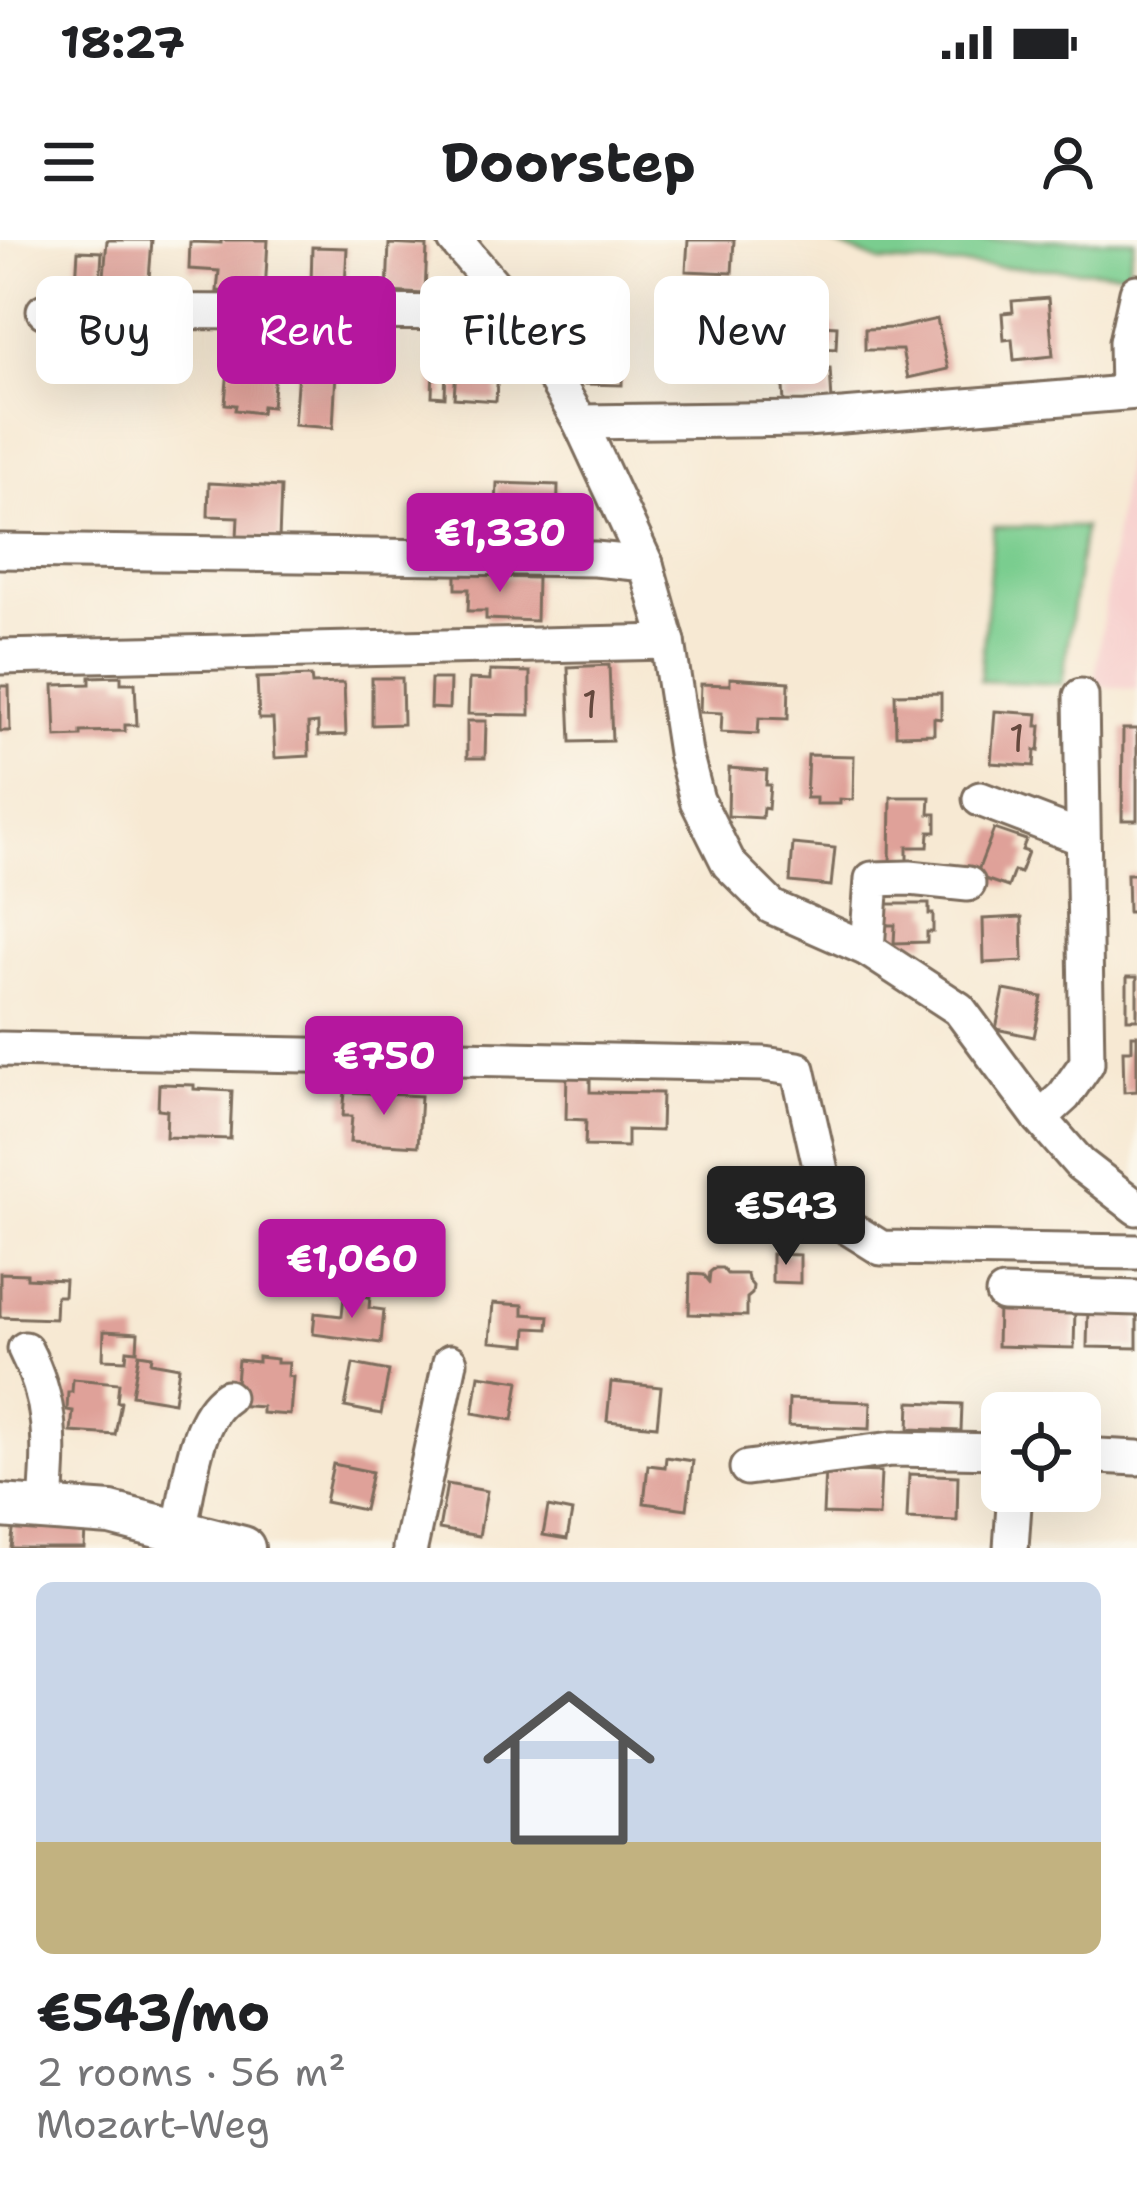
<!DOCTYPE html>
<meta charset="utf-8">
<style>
body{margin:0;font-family:"Shantell Sans",sans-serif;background:#f6f6f6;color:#202124;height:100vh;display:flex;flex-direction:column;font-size:45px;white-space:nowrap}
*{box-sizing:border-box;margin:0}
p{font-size:39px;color:#757577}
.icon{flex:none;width:66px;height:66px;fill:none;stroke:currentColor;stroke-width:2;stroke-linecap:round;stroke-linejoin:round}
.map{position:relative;height:1308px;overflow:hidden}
.side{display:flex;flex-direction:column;background:#fff;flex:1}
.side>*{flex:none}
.banner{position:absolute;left:36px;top:36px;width:1065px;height:108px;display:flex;gap:24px}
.fabs{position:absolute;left:981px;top:1152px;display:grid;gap:24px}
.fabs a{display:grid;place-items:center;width:120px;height:120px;border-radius:18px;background:#fff;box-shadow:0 12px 48px #0002;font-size:60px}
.price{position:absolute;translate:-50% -102px;padding:0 27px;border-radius:12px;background:#b5179e;color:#fff;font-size:39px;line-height:78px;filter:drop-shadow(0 3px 6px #0008)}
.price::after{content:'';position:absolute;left:50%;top:72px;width:36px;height:27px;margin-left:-18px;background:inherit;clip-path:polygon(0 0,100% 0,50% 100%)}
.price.current{background:#222;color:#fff}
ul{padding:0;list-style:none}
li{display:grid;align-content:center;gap:24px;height:636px;padding:0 36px}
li+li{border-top:3px solid #e0e0e0}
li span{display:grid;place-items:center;height:372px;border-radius:18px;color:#555}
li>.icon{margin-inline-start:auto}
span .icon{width:216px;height:216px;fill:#fffc;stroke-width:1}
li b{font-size:51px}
.tag{padding:0 42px;border-radius:18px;background:#fff;box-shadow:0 12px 48px #0002;font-size:42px;line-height:108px}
.tag.current{background:#b5179e;color:#fff}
.status{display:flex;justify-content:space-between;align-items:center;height:84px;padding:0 60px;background:#fff;direction:ltr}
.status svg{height:33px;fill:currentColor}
header{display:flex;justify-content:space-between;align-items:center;height:156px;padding:0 36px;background:#fff;font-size:54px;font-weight:700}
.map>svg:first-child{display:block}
</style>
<div class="status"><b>18:27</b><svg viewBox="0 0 49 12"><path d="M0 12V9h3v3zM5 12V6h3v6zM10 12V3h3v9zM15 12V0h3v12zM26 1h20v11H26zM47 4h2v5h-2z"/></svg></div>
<header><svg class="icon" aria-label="menu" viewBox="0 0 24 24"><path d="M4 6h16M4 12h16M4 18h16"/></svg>Doorstep<svg class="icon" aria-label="person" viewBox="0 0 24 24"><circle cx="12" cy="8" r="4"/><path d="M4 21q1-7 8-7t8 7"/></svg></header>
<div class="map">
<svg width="1137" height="1308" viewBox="0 0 1137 1308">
<rect width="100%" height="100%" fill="#fbf7ec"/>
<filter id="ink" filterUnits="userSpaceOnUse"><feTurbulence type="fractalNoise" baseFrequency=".00833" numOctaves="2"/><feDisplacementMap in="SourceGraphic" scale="24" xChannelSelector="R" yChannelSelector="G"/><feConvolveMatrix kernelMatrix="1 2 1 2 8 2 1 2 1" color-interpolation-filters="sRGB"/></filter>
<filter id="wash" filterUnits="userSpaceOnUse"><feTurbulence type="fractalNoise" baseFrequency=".004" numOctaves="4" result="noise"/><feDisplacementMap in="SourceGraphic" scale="48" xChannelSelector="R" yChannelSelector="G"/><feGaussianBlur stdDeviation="2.7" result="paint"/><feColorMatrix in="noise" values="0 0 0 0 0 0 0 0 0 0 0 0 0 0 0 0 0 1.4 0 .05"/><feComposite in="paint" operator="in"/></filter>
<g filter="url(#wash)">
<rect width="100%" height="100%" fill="#f7e9d3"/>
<!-- built -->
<path fill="#f7d0ce" d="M1132,167H1137V450L1094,445Z"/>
<!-- green -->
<g fill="#7acd8f" stroke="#5a7c56" stroke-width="3">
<path d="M824,0H1135L1127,32L880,22Z"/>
<path d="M994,287H1084L1062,444L980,441Z"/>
</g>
<g id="blocks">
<!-- building -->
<g fill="#dfa199">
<path d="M107,0H152L148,52L103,49Z"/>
<path d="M221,0H268L265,53L217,51L219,31L189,29L190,2L221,3Z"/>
<path d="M688,0H734L732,33L686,31Z"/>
<path d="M389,4L427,6L425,54L387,52Z"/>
<path d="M312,7L347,8L345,46L311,45Z"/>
<path d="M78,11L102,12L100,45L76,44Z"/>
<path d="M1048,58L1053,116L1014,120L1012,99L1004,100L1002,73L1013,72L1012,61Z"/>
<path d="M700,72L732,73L731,102H738L737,133L704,132L705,101H699Z"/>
<path d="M937,79L948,129L908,138L902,110H865V89L897,88Z"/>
<path d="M788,83L837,86L836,109L787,106Z"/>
<path d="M587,97L623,98L622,145L585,144Z"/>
<path d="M300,104L317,105L316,131L336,132L333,188L294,185Z"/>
<path d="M457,113L499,116L496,161L454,158Z"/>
<path d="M433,127H446L445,157L432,156Z"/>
<path d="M228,128L275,132L272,167L262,166L261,173L235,170L236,165L225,164Z"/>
<path d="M830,128L832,161L784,163L782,130Z"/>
<path d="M209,243L281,247L279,300L237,298L238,277L208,276Z"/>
<path d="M497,243L558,245L557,294L495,292Z"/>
<path d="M456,330L496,331V337L537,338L536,381L486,379V371H468L469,349H456Z"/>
<path d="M609,425L612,501L571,502L568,427Z"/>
<path d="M490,431L530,432V475L468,474L469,439L490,440Z"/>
<path d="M121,436V443H135L137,485H125V491L81,492V496L56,497L54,445L90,444V437Z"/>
<path d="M311,436L312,444L344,443L346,495L318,496V483L308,484L309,516L275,518L273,479H259L257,438Z"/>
<path d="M372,438H402L403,484L372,485Z"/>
<path d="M730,438L789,442L788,479L759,478L758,494L721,492L722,473L700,472L701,444L730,445Z"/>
<path d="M431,439H450L449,469L430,468Z"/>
<path d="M0,446H9L10,491H0Z"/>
<path d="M941,453V479L934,478V494L896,495L895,454Z"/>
<path d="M995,471L1038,474L1037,486H1041L1039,511L1035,510L1034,526L991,523Z"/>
<path d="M467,481H486L485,518H467Z"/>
<path d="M1123,489H1137V580H1122Z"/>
<path d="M808,515L854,516L853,560L840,559V564H816V558H806Z"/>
<path d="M729,528L767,531L766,545H770L768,569L763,568L762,578L728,576Z"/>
<path d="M891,557H930L929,574H936V592H929L928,607H907V626L890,625Z"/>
<path d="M994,589L1026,600L1022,610L1028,612L1020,633L1014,631L1008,647L976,636Z"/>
<path d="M793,604L835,608L831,646L790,642Z"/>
<path d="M1127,634H1137V672H1128Z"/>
<path d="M881,664H929V674H933V692H927V702L894,703L895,685H881Z"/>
<path d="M1022,677L1023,721L984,723L983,679Z"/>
<rect x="1127" y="737" width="10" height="42"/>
<path d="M1004,750L1042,757L1034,797L996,789Z"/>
<path d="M1132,795H1137V851L1124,852L1123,810H1132Z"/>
<path d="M567,830L590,831V852L662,853L661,891L627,890V907L585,906L586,880L566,879Z"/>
<path d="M159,844L194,845V849L232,851L230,899L166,897L167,870L158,869Z"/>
<path d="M345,852L421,856L418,906L350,902L352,876H343Z"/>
<path d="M772,1014L800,1015V1043L772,1042Z"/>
<path d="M715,1028H722L727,1034H747L748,1040L753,1046L752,1054L747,1058V1076L689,1074L690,1034L704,1035L709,1041L710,1032Z"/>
<path d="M0,1033L27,1034V1038L65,1040L64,1056H56L55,1079L0,1077Z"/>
<path d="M344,1055L370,1057L369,1068L384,1070L381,1103L313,1094L315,1073L342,1076Z"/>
<path d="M493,1063L523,1065V1074L549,1076L548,1089L527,1088L526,1105L490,1102Z"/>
<path d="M998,1066L1075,1069L1074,1108L997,1106Z"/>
<path d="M1088,1068L1137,1070V1108L1087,1107Z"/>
<path d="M104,1091L138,1093L137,1111L127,1110L126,1120L103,1119Z"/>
<path d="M139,1114L152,1116L151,1122L179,1127L174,1162L132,1155Z"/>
<path d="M258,1117L277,1119V1123H289L288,1136L293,1137L290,1175L262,1173V1167L234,1165L238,1120L258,1122Z"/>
<path d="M353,1124L389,1131L381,1174L345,1167Z"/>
<path d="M479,1135L519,1141L513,1180L473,1173Z"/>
<path d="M73,1139L119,1143L117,1162H121L115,1195L71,1192L73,1171L67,1170L68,1152H72Z"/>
<path d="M611,1142L661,1147L657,1186L607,1181Z"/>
<path d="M789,1159L871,1162L870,1189L788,1186Z"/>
<path d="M910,1162L962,1164L961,1191L909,1189Z"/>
<path d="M666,1217L693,1221L687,1269L644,1263L648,1225L665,1227Z"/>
<path d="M333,1224L372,1232L364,1270L325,1262Z"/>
<path d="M825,1230L881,1232L879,1276L823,1274Z"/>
<path d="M909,1234L958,1236L957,1281L907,1279Z"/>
<path d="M447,1244L487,1251L479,1296L439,1289Z"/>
<path d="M548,1267L572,1272L567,1299L543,1295Z"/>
<path d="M14,1283L85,1290L84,1308H11Z"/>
</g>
</g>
</g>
<g filter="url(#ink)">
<use href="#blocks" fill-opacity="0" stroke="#7d6d5d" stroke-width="3"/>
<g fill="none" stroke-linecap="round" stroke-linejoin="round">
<defs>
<g id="minor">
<path d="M455,0L517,73L580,182L646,324L668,402L685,513L697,560L729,624L772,667L867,709L959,769L1040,878L1080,924L1137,968"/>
<path d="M44,71L517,73"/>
<path d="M1127,152L1126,102L1137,52"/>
<path d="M580,182L806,179L1137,152"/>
<path d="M0,311L595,319L646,324"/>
<path d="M0,417L668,402"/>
<path d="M980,559L1082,598"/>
<path d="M867,709L872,639L910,638L968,644"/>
<path d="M0,809L764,824L798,829L822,935L838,981L881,1008L1137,1012"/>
<path d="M1040,878L1064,856L1087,823L1081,456"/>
<path d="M1003,1054L1137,1058"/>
<path d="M25,1109C54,1165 50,1206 46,1267"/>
<path d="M1080,1215L1137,1218"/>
<path d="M747,1228L892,1209L1002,1211"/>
<path d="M179,1290C189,1252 193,1179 227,1157"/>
<path d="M410,1308L450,1122"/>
<path d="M1011,1308L1015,1251"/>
</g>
<path id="major" d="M0,1266L111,1274L243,1308"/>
</defs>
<!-- minor casing -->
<use href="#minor" stroke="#7d6d5d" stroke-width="39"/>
<!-- major casing -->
<use href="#major" stroke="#7d6d5d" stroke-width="48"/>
<!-- minor -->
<use href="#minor" stroke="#fff" stroke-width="33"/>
<!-- major -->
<use href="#major" stroke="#fff" stroke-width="42"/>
</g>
</g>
<g text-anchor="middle" stroke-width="9" stroke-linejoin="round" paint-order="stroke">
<!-- number labels -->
<g font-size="39" fill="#64483d">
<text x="590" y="478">1</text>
<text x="1017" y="512">1</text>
</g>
</g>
</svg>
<div class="fabs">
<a><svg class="icon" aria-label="locate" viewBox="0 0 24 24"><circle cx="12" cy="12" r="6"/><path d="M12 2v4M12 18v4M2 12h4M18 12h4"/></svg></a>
</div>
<b class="price" style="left:500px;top:355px">€1,330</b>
<b class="price" style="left:384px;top:878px">€750</b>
<b class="price current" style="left:786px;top:1028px">€543</b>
<b class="price" style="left:352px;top:1081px">€1,060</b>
<div class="banner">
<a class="tag">Buy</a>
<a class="tag current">Rent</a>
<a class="tag">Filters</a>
<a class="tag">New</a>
</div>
</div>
<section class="side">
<ul>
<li><span style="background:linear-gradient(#c9d6e8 70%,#c2b280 0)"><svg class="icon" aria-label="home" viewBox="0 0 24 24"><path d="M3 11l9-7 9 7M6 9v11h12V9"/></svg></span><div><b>€543/mo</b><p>2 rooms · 56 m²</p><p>Mozart-Weg</p></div></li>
</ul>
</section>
